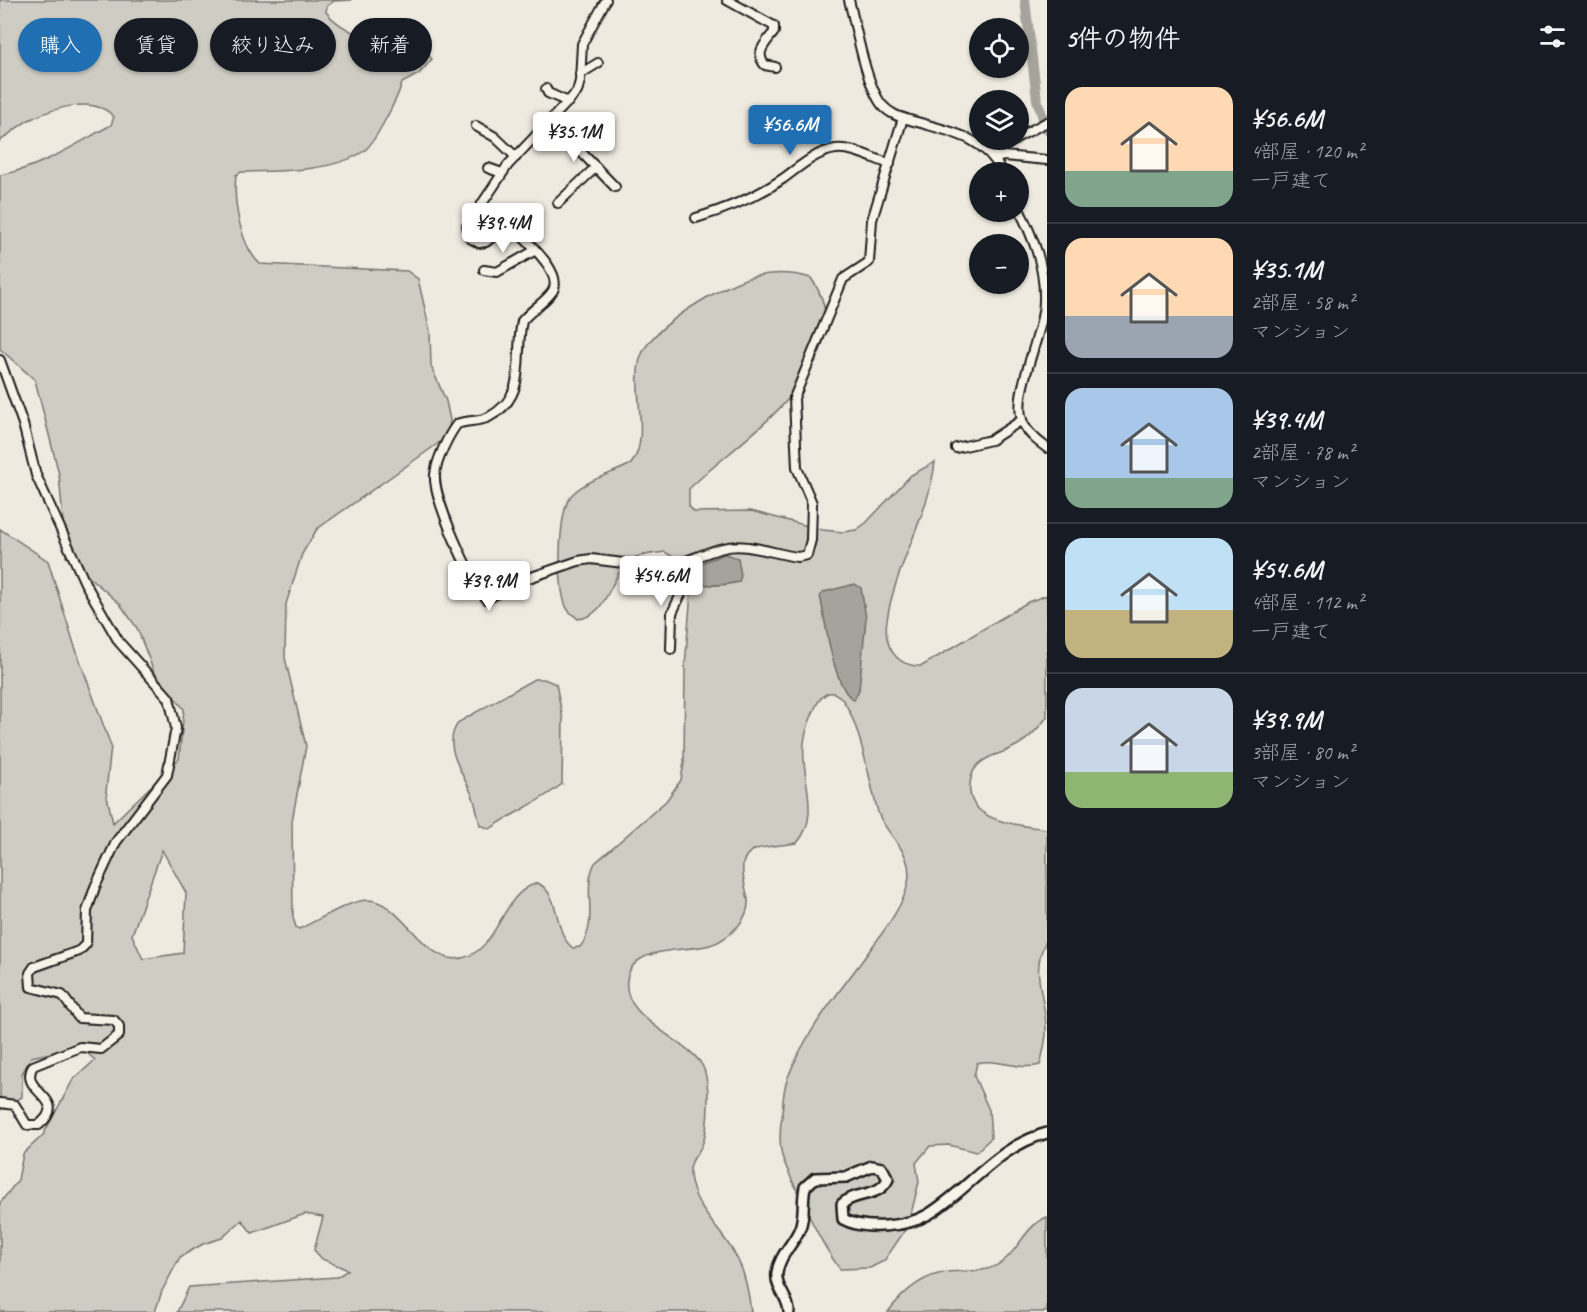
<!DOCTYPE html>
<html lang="ja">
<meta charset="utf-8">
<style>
body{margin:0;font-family:Caveat,"Klee One",sans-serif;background:#242831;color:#f1f3f6;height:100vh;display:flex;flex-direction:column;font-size:22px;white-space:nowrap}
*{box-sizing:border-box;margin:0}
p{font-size:20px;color:#9ea1a6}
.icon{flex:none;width:33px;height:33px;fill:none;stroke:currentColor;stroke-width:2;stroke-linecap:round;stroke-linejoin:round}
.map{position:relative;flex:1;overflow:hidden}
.details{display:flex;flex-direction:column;background:#171b24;width:540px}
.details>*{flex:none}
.banner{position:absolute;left:18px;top:18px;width:570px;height:54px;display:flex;gap:12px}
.controls{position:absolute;left:969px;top:18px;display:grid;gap:12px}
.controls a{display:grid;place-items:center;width:60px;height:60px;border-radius:50%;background:#171b24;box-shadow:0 2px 4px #0004;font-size:30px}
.price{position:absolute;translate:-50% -51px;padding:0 14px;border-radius:6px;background:#fff;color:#222;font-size:20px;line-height:39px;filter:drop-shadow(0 2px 3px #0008)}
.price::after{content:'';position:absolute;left:50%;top:36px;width:18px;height:14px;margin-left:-9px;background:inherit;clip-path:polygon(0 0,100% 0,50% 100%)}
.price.active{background:#1f6fb2;color:#fff}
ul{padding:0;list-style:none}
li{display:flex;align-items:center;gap:18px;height:150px;padding:0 18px}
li+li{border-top:2px solid #363941}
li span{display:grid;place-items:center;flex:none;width:168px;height:120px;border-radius:18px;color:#555}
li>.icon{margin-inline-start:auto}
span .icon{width:72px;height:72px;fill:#fffc;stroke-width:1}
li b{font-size:26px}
h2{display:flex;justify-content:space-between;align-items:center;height:72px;padding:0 18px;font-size:26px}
.tag{padding:0 21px;border-radius:27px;background:#171b24;box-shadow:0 2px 4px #0004;font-size:21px;line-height:54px}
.tag.active{background:#1f6fb2;color:#fff}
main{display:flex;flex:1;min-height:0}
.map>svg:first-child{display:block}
</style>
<main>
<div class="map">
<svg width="1047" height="1312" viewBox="0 0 1047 1312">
<rect width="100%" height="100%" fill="#eeeae0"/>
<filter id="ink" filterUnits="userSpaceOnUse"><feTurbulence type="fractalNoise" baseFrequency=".0167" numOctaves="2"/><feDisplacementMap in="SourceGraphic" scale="12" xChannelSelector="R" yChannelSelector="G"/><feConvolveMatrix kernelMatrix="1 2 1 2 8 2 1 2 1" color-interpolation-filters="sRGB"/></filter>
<g filter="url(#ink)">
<!-- green -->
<g fill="#cfccc3" stroke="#767470" stroke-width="1.5" fill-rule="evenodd">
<path d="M0,0H352L334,1L327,6L326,12C339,29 372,42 393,47C409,50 419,46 432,59L419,74L402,83C398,97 375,143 364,151C334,172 276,171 241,172L236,175C233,201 240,245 260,264L407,271L418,279L430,331L431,366L446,401L450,420L448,435L436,445L317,529L302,554L286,604L285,658L306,746L292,821L293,918L296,927L299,929C317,921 350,900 367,900C403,900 423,966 462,958C500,950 501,891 538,883C562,896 553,934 573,948L580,947C600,923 581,888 595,863L666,801L681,780L684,763L685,666L691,592L686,574L675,558L665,552C654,554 638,554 629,561C608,579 609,615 578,619C575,616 570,613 568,610C556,593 558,513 570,497C583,480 613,474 631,464C652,438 630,387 641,356C652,326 722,285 752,277C772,272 790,272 811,278C870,362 740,438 689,489V506L694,512L751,511L823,530L843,532L856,530L866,523L911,475L935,462C929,516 895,566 887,620C883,646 896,667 922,666L1028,602L1047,595V717C1038,729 1026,742 1012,748C1004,753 994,754 986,759C975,765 971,773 970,785C966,823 1021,825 1047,829V939C1029,972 1045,993 1046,1027C1047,1039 1043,1053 1040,1065C1019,1071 998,1058 977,1063L974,1076L989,1110L991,1138L976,1152L949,1145L930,1146L916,1163L919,1182L908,1226L884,1261L870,1268L840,1269C825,1249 815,1228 804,1206C797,1190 788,1173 782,1156C779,1144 780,1128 782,1115C783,1104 783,1090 787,1080C803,1036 835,997 862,961C876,941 904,907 908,883C914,852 890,840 879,815C872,799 855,679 826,694C819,698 816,706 813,713C809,722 805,733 804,743C800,777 822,815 797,843C785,845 769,845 757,849C733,856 746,885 748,900C749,909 744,919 739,925C731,934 721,942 710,945C686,952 637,945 628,975C616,1018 687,1038 702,1065C711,1081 709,1128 702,1145C697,1156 689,1160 690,1174C693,1210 723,1229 738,1260C746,1276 749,1294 751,1312H177L189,1287L337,1277L348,1270L322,1259L314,1250L323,1217L305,1214L252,1233L242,1220L222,1238L203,1244L180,1257L162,1291L155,1312H0V1203L18,1180L23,1154L43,1135L73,1080L95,1060L80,1047L31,1057L22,1074V1097L0,1110V529L48,561L74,644L111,746L106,792L113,823L179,759L184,709L154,672L137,628L120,604L66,557L59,474L35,380L0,349V175C40,168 76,144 111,125L114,117C95,95 54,108 31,119C20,124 10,134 0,141ZM162,850L186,893L183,953L143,959L132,935Z"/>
<path d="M534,679H544L556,684L563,719L562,784C540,802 514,812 490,829L480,825C478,816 476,806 473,797C464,774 440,745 459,722Z"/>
<path d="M1047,1217V1312H888C903,1292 922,1275 948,1272C966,1270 986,1274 1002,1262C1019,1250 1025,1226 1047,1217Z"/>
</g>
<!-- water -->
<g fill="#a6a39d" stroke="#6f6d69" stroke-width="1.5">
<path d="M725,554L738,558L741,576L739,582C725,585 701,588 689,579L690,573L704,562Z"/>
<path d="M855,584L861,588L866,618L859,690L854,700C833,689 825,618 820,595L824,592Z"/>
</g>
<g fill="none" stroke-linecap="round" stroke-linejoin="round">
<!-- river -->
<path stroke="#a6a39d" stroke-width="10" d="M1025,0L1037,100L1047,130"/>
<defs>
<g id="minor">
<path d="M606,0L582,44L580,81L577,92L508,165L467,226L470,238L479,243L486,242L502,229L517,231C528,243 565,274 552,292C544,303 531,310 522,321C514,357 529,396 489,417C479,422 467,420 457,424C448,436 436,461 435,475C433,498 471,583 487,599L520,581L578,561L591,559L664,568C684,564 702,553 723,548C748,542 773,554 798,557L807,555L811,540L812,503L797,468L794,398L843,279L869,262L872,220L903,118"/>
<path d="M727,0L774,26V32C766,43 754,53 765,65L775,67"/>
<path d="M849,0C856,27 866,85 882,105C890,114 899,117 910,120C947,131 984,135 1002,172"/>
<path d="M580,74L598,63"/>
<path d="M546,89L548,93L568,102"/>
<path d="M551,121L615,187"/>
<path d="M476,126L495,137L516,157"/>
<path d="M1018,137L1047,122"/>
<path d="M990,153L1015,140"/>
<path d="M994,158L1004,156L1047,160"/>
<path d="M488,168L502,173"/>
<path d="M558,203L596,167"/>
<path d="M1018,207C1033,237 1045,266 1044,300C1044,336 1009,397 1024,425C1029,435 1039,442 1047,448"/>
<path d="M696,218C726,209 758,196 784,178C799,167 817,151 836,149C852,147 874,159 890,164"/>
<path d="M484,270L497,272L534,251"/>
<path d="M0,360L23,424L36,475L85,583L119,642L169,698L176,728L167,775L116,842L95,887L87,911L86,944L79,951L34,967L30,973L31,987L62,995L79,1018L114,1020L119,1026V1035L101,1049L80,1047L33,1066C17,1093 72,1097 39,1125H27L15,1105L0,1103"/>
<path d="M956,448L991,440L1022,420"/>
<path d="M671,649L672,613L681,594L678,565"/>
</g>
<path id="major" d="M789,1312C789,1297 775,1289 777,1273C779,1255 794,1244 800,1228C805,1215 802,1200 805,1187L815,1178L846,1177L872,1166L882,1168L888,1179C879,1198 856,1191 842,1204L843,1219C865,1231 907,1227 929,1214C971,1188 996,1147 1047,1133"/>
</defs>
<!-- minor casing -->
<use href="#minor" stroke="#1c1c1c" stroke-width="12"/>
<!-- major casing -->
<use href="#major" stroke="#1c1c1c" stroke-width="14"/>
<!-- minor -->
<use href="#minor" stroke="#f7f3e8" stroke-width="8"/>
<!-- major -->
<use href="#major" stroke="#f7f3e8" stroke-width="9"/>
</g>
</g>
</svg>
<div class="controls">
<a><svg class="icon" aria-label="locate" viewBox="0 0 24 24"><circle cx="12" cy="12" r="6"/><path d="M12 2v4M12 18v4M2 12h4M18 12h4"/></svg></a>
<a><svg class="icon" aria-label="layers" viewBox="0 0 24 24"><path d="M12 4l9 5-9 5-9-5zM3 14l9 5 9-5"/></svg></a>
<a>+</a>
<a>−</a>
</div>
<b class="price active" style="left:790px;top:156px">¥56.6M</b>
<b class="price" style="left:574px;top:163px">¥35.1M</b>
<b class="price" style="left:503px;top:254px">¥39.4M</b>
<b class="price" style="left:661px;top:607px">¥54.6M</b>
<b class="price" style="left:489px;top:612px">¥39.9M</b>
<div class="banner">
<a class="tag active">購入</a>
<a class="tag">賃貸</a>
<a class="tag">絞り込み</a>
<a class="tag">新着</a>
</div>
</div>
<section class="details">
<h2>5件の物件<svg class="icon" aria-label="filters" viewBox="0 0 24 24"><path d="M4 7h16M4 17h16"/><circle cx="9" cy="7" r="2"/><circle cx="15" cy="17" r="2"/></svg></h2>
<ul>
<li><span style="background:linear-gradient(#ffd9b3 70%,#7fa58c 0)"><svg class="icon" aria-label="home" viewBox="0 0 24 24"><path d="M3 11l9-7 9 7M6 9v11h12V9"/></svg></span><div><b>¥56.6M</b><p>4部屋 · 120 m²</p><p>一戸建て</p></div></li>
<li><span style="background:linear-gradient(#ffd9b3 65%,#9aa5b1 0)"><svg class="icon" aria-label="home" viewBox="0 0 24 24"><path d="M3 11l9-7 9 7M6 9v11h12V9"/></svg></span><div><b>¥35.1M</b><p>2部屋 · 58 m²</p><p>マンション</p></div></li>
<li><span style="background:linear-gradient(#a9c7e8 75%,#7fa58c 0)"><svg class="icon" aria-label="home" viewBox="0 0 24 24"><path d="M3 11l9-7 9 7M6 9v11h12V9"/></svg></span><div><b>¥39.4M</b><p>2部屋 · 78 m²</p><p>マンション</p></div></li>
<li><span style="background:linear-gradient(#bfe0f5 60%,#c2b280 0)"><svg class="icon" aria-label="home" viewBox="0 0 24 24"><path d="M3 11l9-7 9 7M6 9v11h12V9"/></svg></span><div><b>¥54.6M</b><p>4部屋 · 112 m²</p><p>一戸建て</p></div></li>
<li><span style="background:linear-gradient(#c9d6e8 70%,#8fb573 0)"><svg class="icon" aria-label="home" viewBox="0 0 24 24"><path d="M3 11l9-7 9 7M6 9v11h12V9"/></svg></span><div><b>¥39.9M</b><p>3部屋 · 80 m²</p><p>マンション</p></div></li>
</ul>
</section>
</main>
